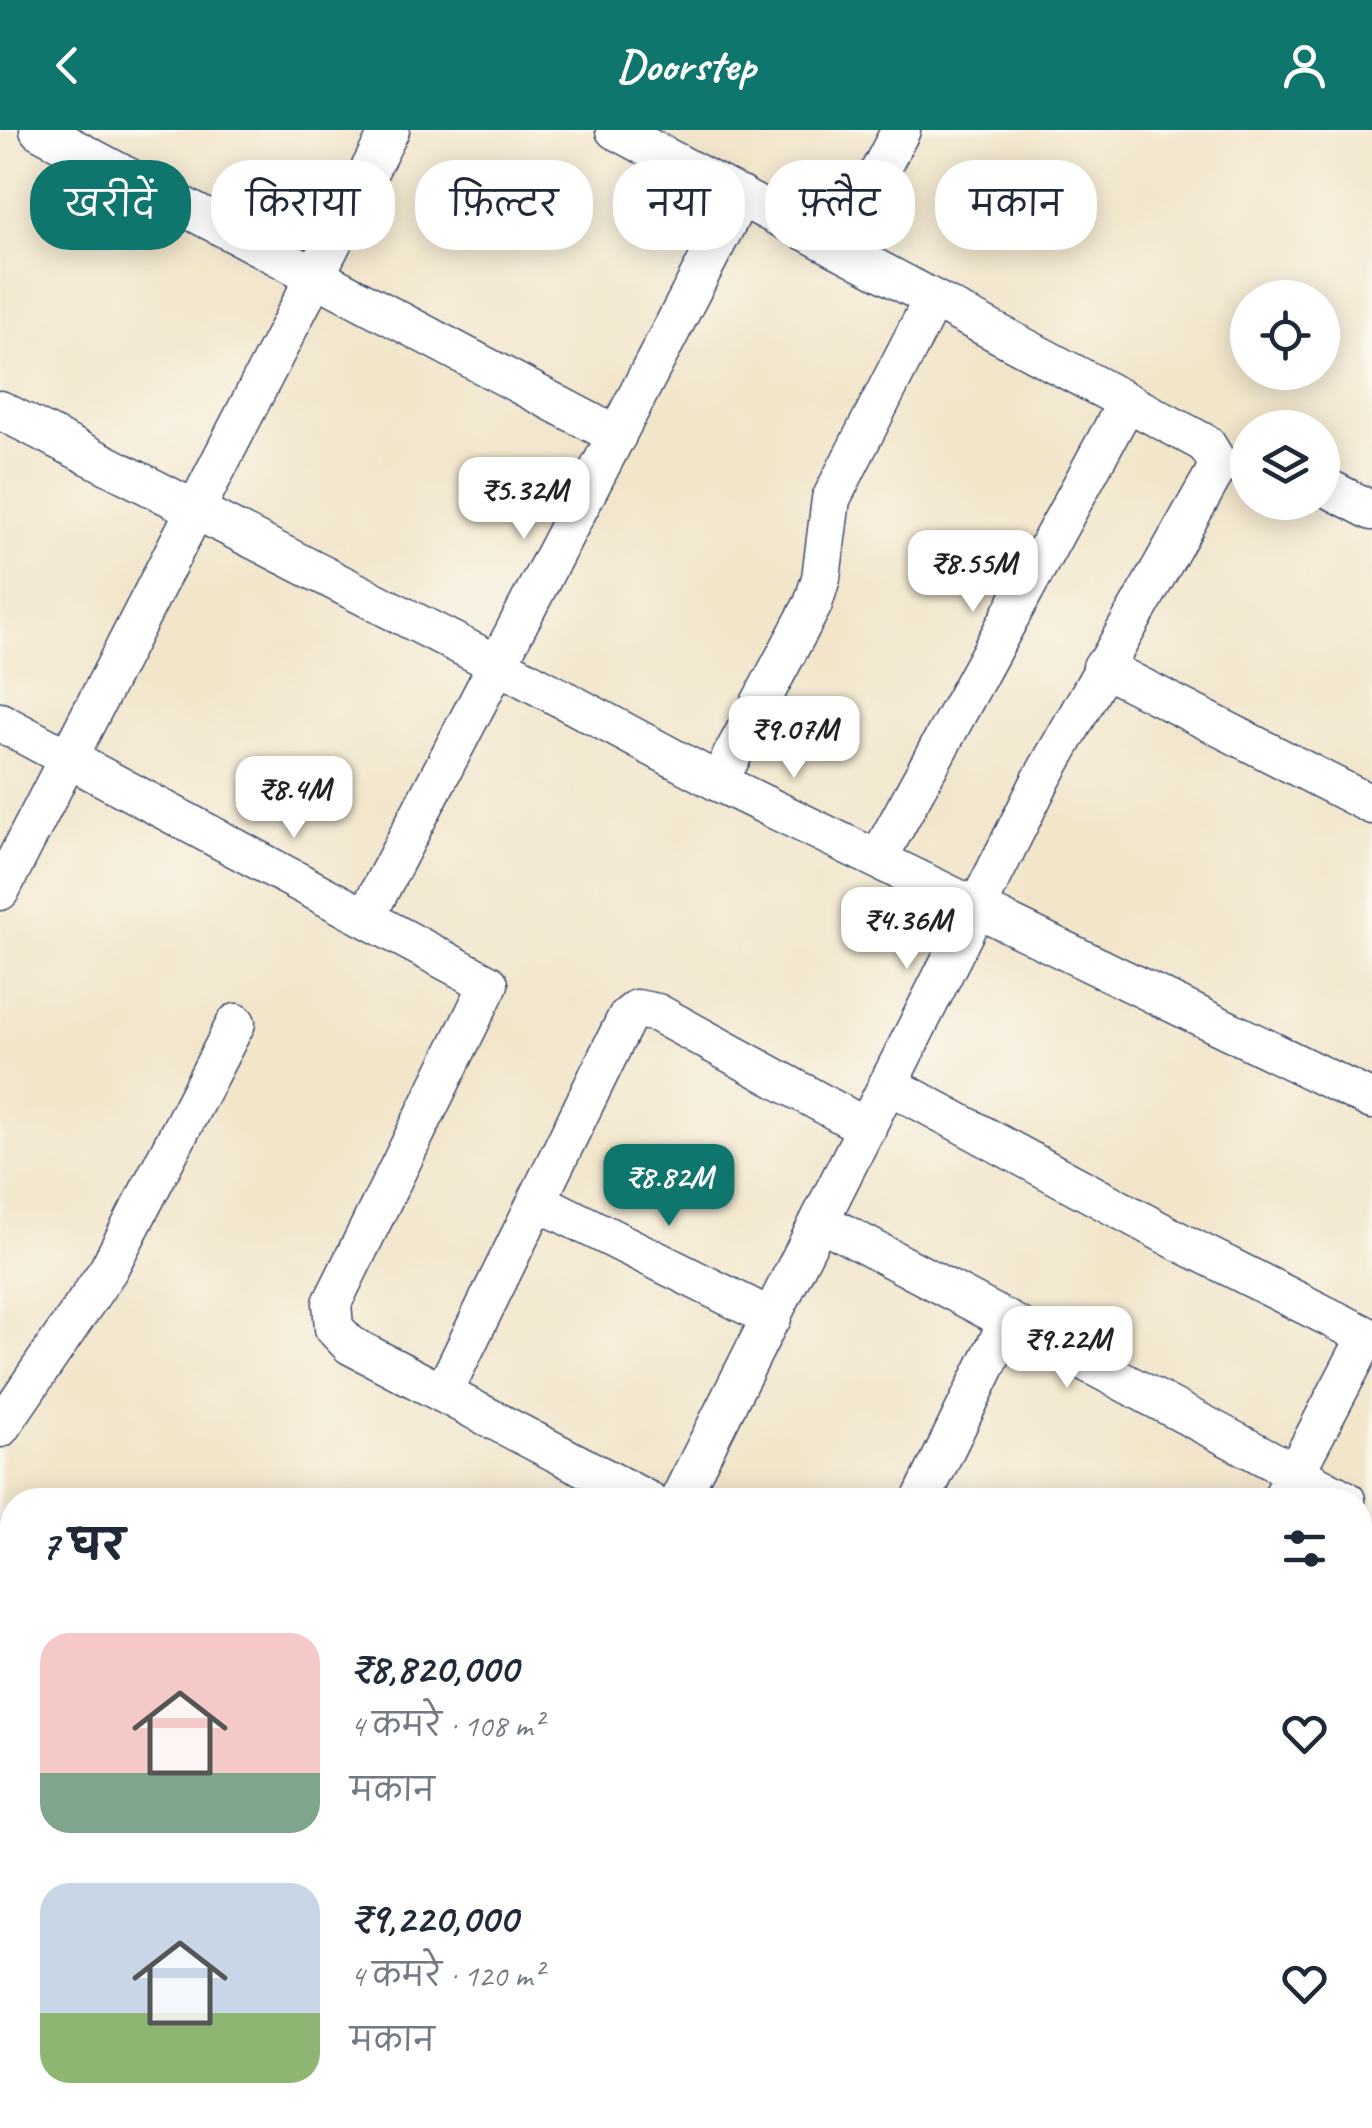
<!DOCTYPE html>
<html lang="hi">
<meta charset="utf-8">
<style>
body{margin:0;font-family:Caveat,"Playpen Sans Deva",sans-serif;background:#f2f2f3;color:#1f2937;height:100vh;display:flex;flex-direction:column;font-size:38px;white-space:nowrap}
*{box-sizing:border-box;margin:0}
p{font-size:32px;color:#747a83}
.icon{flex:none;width:55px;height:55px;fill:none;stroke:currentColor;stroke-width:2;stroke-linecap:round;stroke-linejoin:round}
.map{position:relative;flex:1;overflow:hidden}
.side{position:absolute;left:0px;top:1358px;width:1372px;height:642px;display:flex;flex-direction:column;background:#fff;border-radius:40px 40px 0 0;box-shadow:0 5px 25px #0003}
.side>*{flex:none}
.guide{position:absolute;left:30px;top:30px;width:1312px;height:90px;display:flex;gap:20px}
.controls{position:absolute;left:1230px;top:150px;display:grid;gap:20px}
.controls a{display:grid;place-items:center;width:110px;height:110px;border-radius:50%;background:#fff;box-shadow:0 5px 25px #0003;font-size:50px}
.price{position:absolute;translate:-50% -85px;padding:0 22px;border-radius:20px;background:#fff;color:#222;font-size:32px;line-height:65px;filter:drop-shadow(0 2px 5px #0008)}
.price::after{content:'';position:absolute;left:50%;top:60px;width:30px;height:22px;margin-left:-15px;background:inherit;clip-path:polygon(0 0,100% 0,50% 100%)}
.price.active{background:#0f766e;color:#fff}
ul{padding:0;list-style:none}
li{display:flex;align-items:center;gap:30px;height:250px;padding:0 40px}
li span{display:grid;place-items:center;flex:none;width:280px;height:200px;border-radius:30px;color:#555}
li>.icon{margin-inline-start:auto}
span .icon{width:120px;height:120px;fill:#fffc;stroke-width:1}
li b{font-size:42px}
h2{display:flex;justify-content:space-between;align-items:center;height:120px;padding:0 40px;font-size:42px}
.chip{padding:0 35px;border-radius:40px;background:#fff;box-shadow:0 5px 25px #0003;font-size:35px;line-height:90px}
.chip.active{background:#0f766e;color:#fff}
header{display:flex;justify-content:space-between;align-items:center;height:130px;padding:0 40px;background:#0f766e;color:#fff;font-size:45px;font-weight:700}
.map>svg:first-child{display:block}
</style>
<header><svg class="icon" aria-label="back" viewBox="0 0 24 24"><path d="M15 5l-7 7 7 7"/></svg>Doorstep<svg class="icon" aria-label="person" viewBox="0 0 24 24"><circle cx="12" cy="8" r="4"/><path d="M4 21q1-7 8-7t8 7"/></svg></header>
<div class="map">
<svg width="1372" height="1998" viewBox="0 0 1372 1998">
<rect width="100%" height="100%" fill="#fbf7ec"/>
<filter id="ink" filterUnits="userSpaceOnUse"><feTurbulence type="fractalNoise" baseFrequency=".01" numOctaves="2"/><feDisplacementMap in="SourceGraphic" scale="20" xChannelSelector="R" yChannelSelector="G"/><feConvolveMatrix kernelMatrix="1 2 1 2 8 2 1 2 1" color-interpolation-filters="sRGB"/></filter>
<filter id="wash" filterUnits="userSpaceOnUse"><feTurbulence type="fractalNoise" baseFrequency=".0048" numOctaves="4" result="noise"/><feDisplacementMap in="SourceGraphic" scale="40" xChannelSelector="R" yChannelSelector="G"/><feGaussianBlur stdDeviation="2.25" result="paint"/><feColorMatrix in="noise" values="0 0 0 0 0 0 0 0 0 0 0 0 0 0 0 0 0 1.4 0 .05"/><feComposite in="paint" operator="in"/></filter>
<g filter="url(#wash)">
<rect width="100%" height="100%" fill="#f2e5ca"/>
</g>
<g filter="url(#ink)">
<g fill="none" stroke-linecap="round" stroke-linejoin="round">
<defs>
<g id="minor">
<path d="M39,0L617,306"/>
<path d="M615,0L1195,308L1206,314L1217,332L1215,342L1041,650L679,1370"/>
<path d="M839,119L901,0"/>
<path d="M0,280L499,535L718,652L1372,970"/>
<path d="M1322,355L1372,381"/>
<path d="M1102,537L1372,675"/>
<path d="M0,592L489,854L332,1173L334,1198L350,1215L647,1370"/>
<path d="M718,652L813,474L821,448L831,369L933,169"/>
<path d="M878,729L1127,272"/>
<path d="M0,761L390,0"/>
<path d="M366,787L741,66"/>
<path d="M888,954L1180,1112L1367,1206L1281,1370"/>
<path d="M537,1071L772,1188"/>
<path d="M820,1091L1346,1370"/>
<path d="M443,1263L620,901L627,887L637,879L657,883L867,998"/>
<path d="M0,1298L108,1140L236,893"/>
<path d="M921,1370L1008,1191"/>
<path d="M1360,1580L1372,1587"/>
<path d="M0,1849L12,1826"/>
<path d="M100,1988L119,1998"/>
<path d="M867,1988L878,1998"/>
<path d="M36,1998L42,1988"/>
<path d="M362,1998L374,1988"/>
<path d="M947,1998L954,1988"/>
<path d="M1326,1998L1332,1988"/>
</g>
<g id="major">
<path d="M0,1472L12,1483"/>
<path d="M0,1534L12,1546"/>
<path d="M464,1988L474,1998"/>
<path d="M540,1988L551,1998"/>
</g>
</defs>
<!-- minor casing -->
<use href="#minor" stroke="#3b4a6e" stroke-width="41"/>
<!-- major casing -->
<use href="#major" stroke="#3b4a6e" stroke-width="51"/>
<!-- minor -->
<use href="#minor" stroke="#fff" stroke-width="38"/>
<!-- major -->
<use href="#major" stroke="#fdbc70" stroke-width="48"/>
</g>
</g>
</svg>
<div class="controls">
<a><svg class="icon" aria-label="locate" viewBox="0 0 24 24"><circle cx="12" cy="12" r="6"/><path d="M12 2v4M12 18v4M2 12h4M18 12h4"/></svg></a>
<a><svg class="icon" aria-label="layers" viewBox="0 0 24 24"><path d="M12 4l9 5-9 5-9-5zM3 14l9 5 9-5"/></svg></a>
</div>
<b class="price" style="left:524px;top:412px">₹5.32M</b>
<b class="price" style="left:973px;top:485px">₹8.55M</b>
<b class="price" style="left:794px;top:651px">₹9.07M</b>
<b class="price" style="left:294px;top:711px">₹8.4M</b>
<b class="price" style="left:907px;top:842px">₹4.36M</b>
<b class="price active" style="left:669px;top:1099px">₹8.82M</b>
<b class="price" style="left:1067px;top:1261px">₹9.22M</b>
<div class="guide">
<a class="chip active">खरीदें</a>
<a class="chip">किराया</a>
<a class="chip">फ़िल्टर</a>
<a class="chip">नया</a>
<a class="chip">फ़्लैट</a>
<a class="chip">मकान</a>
</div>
<section class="side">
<h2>7 घर<svg class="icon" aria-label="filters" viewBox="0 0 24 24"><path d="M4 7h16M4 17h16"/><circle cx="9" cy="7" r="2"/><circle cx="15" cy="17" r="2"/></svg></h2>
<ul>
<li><span style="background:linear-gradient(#f6c9c9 70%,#7fa58c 0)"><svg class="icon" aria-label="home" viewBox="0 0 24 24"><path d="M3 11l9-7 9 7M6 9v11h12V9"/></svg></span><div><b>₹8,820,000</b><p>4 कमरे · 108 m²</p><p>मकान</p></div><svg class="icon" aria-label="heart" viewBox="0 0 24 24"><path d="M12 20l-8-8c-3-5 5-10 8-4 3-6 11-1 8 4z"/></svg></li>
<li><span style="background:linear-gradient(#c9d6e8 65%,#8fb573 0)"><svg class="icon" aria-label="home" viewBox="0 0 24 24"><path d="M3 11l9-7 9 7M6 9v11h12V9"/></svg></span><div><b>₹9,220,000</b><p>4 कमरे · 120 m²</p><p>मकान</p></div><svg class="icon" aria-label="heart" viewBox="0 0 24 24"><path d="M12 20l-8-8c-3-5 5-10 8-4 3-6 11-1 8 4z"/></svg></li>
</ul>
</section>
</div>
